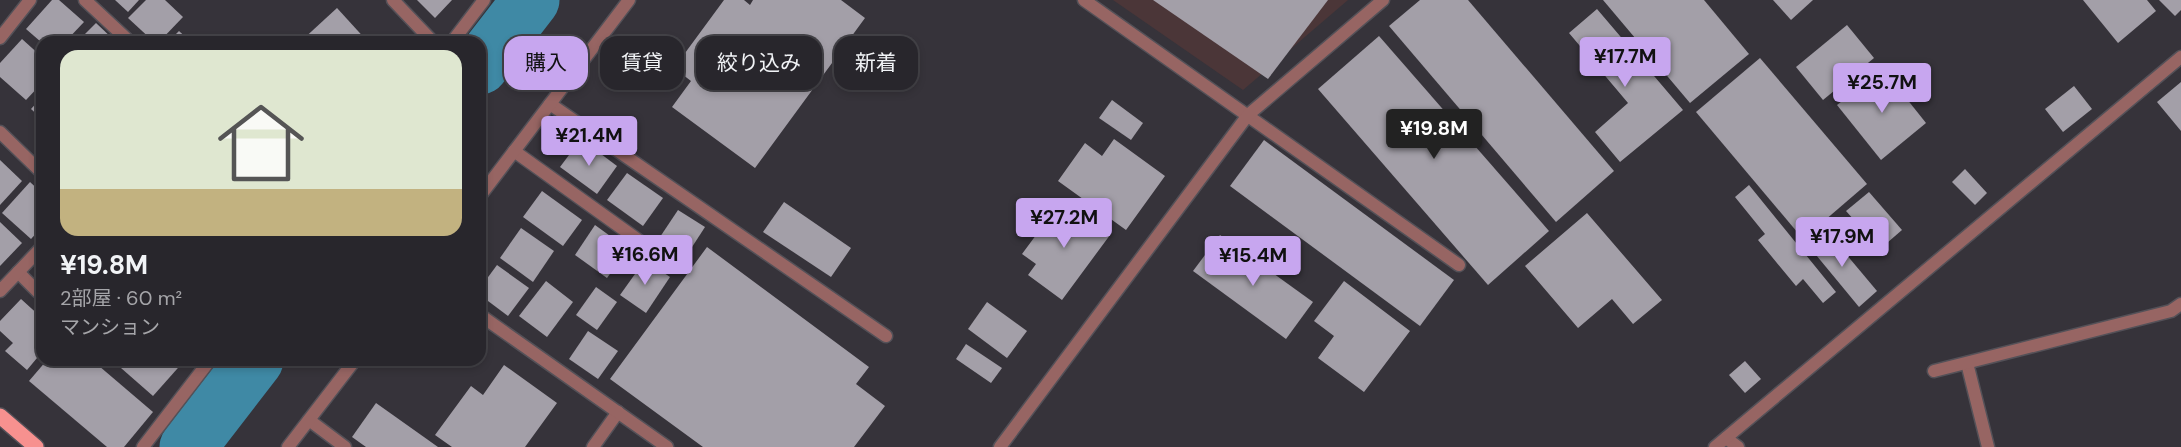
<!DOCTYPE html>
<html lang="ja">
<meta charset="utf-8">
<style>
body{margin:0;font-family:"DM Sans","Noto Sans JP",sans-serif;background:#302e34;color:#f1f3f6;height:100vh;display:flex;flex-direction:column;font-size:22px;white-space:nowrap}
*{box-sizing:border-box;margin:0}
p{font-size:20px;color:#a5a5a9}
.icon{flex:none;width:33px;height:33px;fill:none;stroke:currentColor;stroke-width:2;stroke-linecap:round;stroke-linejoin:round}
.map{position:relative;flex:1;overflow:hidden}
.drawer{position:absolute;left:36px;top:36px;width:450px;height:330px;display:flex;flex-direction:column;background:#28262c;border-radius:18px;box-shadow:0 3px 9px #0003,0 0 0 2px #444348}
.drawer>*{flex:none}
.top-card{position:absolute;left:504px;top:36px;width:570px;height:54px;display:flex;gap:12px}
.price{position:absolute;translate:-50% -51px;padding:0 14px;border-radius:6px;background:#c7a6ef;color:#111;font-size:20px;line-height:39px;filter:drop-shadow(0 2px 3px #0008)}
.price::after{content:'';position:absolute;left:50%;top:36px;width:18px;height:14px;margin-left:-9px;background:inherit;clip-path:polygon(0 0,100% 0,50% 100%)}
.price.active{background:#222;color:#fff}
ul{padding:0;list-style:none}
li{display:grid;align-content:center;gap:12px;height:318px;padding:0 24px}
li+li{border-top:2px solid #444348}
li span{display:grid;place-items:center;height:186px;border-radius:18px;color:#555}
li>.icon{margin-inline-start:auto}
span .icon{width:108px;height:108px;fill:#fffc;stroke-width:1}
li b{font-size:26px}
.chip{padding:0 21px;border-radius:18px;background:#28262c;box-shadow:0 3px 9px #0003,0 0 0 2px #444348;font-size:21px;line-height:54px}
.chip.active{background:#c7a6ef;color:#111}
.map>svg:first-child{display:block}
</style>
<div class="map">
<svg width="2181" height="447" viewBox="0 0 2181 447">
<rect width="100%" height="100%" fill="#36333a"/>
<!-- education -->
<path fill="#4b3638" d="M1113,0H1348L1243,90Z"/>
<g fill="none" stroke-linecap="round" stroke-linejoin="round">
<!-- river -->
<g stroke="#3f89a5" stroke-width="57">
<path d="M480,66L531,0"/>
<path d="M188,447L255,360"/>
</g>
</g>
<!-- building -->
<g fill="#a39fa8">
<path d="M52,0H59L84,22L65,42H41L26,29Z"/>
<path d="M115,0H139L128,12Z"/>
<path d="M146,0H165L183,17L159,42H154L128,18Z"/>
<path d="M417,0H452L435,18Z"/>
<path d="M724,0H744L750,5L753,0H841L865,18L755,168L672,107L691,81L674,68Z"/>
<path d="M1153,0H1328L1268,79Z"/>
<path d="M1420,0H1468L1614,171L1556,222L1389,26Z"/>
<path d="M1603,0H1704L1749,54L1690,103Z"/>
<path d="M1773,0H1813L1791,20Z"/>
<path d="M2083,0H2147L2156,11L2118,43Z"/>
<path d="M2159,0H2181V10L2175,16Z"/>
<path d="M337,8L368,42H300Z"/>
<path d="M1597,9L1683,110L1620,162L1595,132L1628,103L1569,33Z"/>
<path d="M96,23L114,40L112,42H77Z"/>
<path d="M1847,25L1874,58L1823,100L1796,67Z"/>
<path d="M179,31L191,42H168Z"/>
<path d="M1379,36L1549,231L1488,285L1318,89Z"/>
<path d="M22,39L42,57V83L26,100L0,77V63Z"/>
<path d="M1760,58L1867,184L1803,239L1696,112Z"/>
<path d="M1883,69L1926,123L1881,160L1837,105Z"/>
<path d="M2181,82V131L2157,102Z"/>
<path d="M2074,86L2092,109L2063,132L2045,109Z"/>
<path d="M42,97V119L31,109Z"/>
<path d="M1112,100L1143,123L1131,140L1099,118Z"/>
<path d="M581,139L617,166L597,194L560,167Z"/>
<path d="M1114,139L1165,176L1126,230L1058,181L1085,143L1102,156Z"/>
<path d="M1264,140L1454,280L1420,326L1230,186Z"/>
<path d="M0,160L22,181L0,205Z"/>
<path d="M1965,169L1987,193L1975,205L1952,182Z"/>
<path d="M627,173L663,198L643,226L607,200Z"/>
<path d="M30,182L42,193V227L31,239L2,213Z"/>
<path d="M1749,185L1836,292L1823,303L1803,279L1796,286L1758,240L1765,234L1735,197Z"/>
<path d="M542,191L582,220L563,246L523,217Z"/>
<path d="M1869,192L1902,230L1880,249L1846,211Z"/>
<path d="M1062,200L1110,235L1062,300L1028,275L1036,264L1022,254Z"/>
<path d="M784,202L851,248L831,277L763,232Z"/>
<path d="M678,210L705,227L683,261L656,243Z"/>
<path d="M1587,213L1662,300L1633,324L1612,299L1578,328L1525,266Z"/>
<path d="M0,222L22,243L0,266Z"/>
<path d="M595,225L628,249L607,278L575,255Z"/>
<path d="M521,228L554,251L533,282L500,258Z"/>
<path d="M1825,229L1877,291L1859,307L1807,244Z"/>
<path d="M1220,235L1313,302L1286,339L1193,271Z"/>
<path d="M707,247L869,367L856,384L885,406L854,447H703L610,379Z"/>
<path d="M645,260L670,277L646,313L620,295Z"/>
<path d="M497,265L529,288L508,316L480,295V288Z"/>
<path d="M546,281L573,302L547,337L519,316Z"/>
<path d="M1344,281L1410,331L1364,392L1318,358L1334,336L1314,321Z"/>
<path d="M596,287L617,302L597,330L576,315Z"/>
<path d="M21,299L42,318V352L27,370L5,351L13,343L0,331V321Z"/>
<path d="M987,302L1027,331L1007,358L968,329Z"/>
<path d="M588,331L618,351L598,379L569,359Z"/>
<path d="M966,344L1002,368L991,383L956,359Z"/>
<path d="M47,360H92L153,412L124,447H107L29,381Z"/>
<path d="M128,360H185L153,396L121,368Z"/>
<path d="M1745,361L1761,379L1745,393L1729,375Z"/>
<path d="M504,365L557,403L525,447H452L435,435L471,386L483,395Z"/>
<path d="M376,403L438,447H366L352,437Z"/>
</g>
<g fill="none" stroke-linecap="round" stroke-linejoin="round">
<defs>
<g id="service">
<path d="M514,151L641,242"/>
<path d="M593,447L618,412"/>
</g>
<g id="minor">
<path d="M85,0L130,42"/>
<path d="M393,0L433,42"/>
<path d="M1084,0L1459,265"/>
<path d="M0,38L30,0"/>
<path d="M452,42L484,0"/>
<path d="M550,104L886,336"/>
<path d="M0,132L42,173"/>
<path d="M18,272L38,292"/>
<path d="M0,291L42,247"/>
<path d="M480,315L667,447"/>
<path d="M1967,363L1988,447"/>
<path d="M1934,371L2171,311L2181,304"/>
<path d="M309,420L345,447"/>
<path d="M1726,438L1738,447"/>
<path d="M143,447L210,360"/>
<path d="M1000,447L1248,115L1383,0"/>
<path d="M1715,447L2181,57"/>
</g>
<g id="tertiary">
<path d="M480,196L629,0"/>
<path d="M288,447L355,360"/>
</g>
<path id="primary" d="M0,416L36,447"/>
</defs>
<!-- service casing -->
<use href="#service" stroke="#545158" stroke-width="15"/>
<!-- minor casing -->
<use href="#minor" stroke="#545158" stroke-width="15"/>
<!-- tertiary casing -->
<use href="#tertiary" stroke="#545158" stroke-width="15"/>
<!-- primary casing -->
<use href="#primary" stroke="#545158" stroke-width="18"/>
<!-- service -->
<use href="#service" stroke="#976563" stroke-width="12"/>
<!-- minor -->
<use href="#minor" stroke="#976563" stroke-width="12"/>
<!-- tertiary -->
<use href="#tertiary" stroke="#976563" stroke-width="12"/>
<!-- primary -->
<use href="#primary" stroke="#f7918f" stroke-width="15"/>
</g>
</svg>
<b class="price" style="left:1625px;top:88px">¥17.7M</b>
<b class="price" style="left:1882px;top:114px">¥25.7M</b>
<b class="price active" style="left:1434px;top:160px">¥19.8M</b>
<b class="price" style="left:589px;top:167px">¥21.4M</b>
<b class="price" style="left:1064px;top:249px">¥27.2M</b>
<b class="price" style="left:1842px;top:268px">¥17.9M</b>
<b class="price" style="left:645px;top:286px">¥16.6M</b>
<b class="price" style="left:1253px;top:287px">¥15.4M</b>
<div class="top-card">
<a class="chip active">購入</a>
<a class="chip">賃貸</a>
<a class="chip">絞り込み</a>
<a class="chip">新着</a>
</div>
<section class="drawer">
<ul>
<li><span style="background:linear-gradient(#dfe7d0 75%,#c2b280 0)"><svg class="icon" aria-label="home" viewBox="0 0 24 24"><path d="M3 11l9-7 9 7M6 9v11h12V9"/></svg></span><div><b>¥19.8M</b><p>2部屋 · 60 m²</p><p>マンション</p></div></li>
</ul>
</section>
</div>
